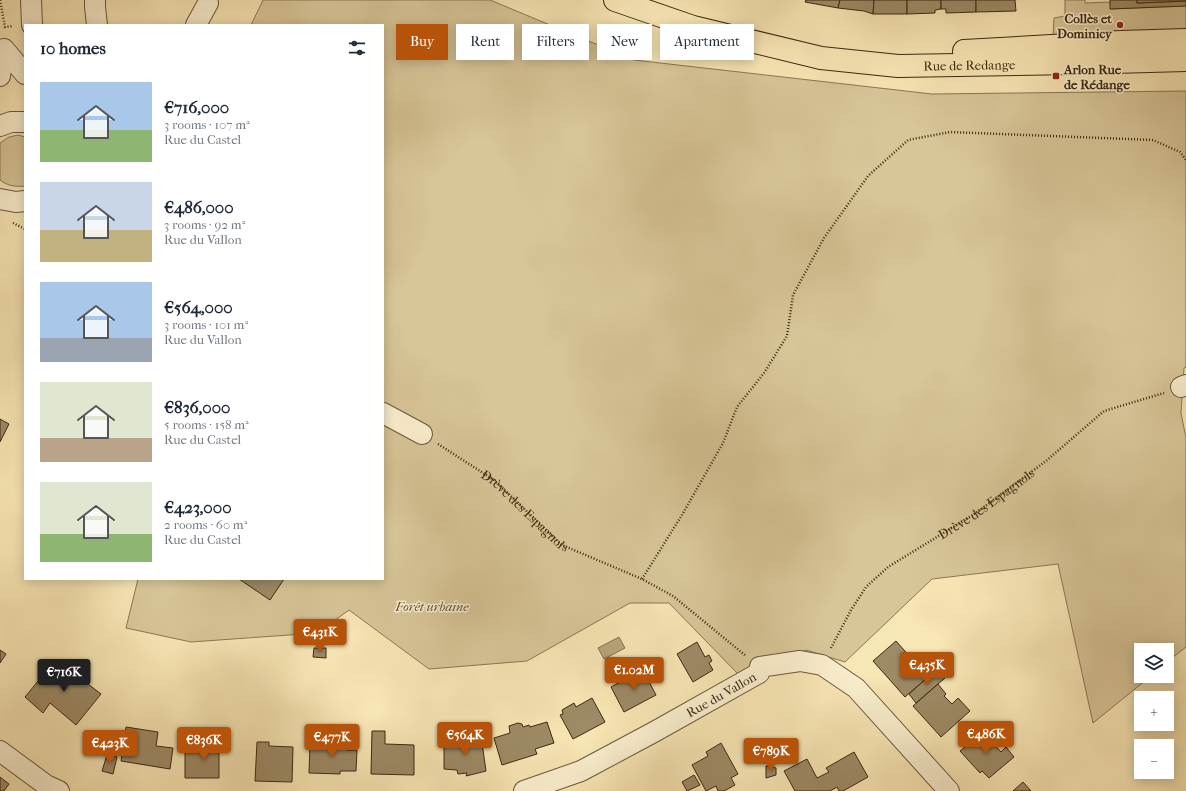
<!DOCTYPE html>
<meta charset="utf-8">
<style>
body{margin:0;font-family:"IM FELL French Canon",serif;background:#f6f6f7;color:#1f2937;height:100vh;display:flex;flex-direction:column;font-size:15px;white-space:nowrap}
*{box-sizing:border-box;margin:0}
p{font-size:13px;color:#747a83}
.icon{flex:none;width:22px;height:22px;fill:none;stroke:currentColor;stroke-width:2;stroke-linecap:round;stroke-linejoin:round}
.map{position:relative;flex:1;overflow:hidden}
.details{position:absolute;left:24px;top:24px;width:360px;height:556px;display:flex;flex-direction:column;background:#fff;border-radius:0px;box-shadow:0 2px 10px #0003}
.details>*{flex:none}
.banner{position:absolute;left:396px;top:24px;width:380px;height:36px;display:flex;gap:8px}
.tools{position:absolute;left:1134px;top:643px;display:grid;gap:8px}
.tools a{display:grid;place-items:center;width:40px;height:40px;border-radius:0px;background:#fff;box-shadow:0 2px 10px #0003;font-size:20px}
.price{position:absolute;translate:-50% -34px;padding:0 9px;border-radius:4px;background:#b45309;color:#fff;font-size:13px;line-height:26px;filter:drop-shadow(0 1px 2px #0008)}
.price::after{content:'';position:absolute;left:50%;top:24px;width:12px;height:9px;margin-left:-6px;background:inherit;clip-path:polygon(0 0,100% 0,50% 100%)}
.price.on{background:#222;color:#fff}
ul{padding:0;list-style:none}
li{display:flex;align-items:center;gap:12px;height:100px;padding:0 16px}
li span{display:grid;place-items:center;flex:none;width:112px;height:80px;border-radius:0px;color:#555}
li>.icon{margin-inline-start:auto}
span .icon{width:48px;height:48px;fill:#fffc;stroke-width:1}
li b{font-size:17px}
h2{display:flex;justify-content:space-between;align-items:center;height:48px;padding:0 16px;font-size:17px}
.pill{padding:0 14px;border-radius:0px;background:#fff;box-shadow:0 2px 10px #0003;font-size:14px;line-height:36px}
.pill.on{background:#b45309;color:#fff}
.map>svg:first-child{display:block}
</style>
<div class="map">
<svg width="1186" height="791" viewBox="0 0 1186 791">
<rect width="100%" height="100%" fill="#f8e6b4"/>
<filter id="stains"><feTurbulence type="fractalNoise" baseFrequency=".005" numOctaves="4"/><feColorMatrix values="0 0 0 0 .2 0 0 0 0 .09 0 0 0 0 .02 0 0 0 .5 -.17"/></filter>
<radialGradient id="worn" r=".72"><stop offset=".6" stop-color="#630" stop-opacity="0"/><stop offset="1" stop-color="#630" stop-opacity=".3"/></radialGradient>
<!-- green -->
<g fill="#d8c698" stroke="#8a7854">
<path d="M263,0H490L634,60L932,94L1186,91V367L1184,368L1181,413L1186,438V647L1167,662V650H1141V676H1151L1093,723L1058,564L932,579L845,662L806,650L738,674L669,603H630L527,661L429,669L349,610L317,633L191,642L126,628L138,579H383V25H251Z"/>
<path d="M1065,0H1085V3L1110,2L1111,9L1186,6V33L1053,38L1054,18L1065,16Z"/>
<path d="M18,135L25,137V186C15,187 8,186 0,180V143L9,137Z"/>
</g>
<!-- water -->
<path fill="#b8a67d" stroke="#867452" d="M619,637L625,648L604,659L598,648Z"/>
<!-- building -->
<g fill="#9d8b66" stroke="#3b2911">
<path d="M806,0H840L838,8L805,2Z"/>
<path d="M840,0H874L873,14L864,11L838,8Z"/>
<path d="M874,0H907V14H873Z"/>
<path d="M907,0H941V9L935,10V13L907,14Z"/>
<path d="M941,0H976V12L946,13V9H941Z"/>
<path d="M976,0H1015L1016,11L976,12Z"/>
<path d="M1110,0H1137V3L1186,1V6L1110,9Z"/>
<path d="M1137,0H1186V1L1137,3Z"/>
<path d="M0,419L9,424L0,442Z"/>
<path d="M239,579H284L270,600Z"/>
<path d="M896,641L928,677L905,697L873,661Z"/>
<path d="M697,642L705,657L709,655L712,661L709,663L713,670L693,682L677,654Z"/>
<path d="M314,648H326V658L313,657Z"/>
<path d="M0,650L6,654L0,663Z"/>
<path d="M65,662L89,682L88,684L101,694L76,725L50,703L43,713L25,697L52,664L59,670Z"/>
<path d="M937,669L945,678L916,703L909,694Z"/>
<path d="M643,670L656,695L624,712L611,687Z"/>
<path d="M938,684L946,694L944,696L952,704L958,698L970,711L941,737L913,706Z"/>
<path d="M592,698L605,722L573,739L560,715L563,714L562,710L574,703L576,707Z"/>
<path d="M547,722L554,743L535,749L537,754L502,765L494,738L510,733L509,726L518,723L522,724L523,727L529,725L530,727Z"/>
<path d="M126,727L158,732L156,746L173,748L170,769L121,761Z"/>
<path d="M981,730L1001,752L1006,747L1014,757L989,778L982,771L980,773L960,751L964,748L966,743Z"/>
<path d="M372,731H385V744L414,745V775L371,774Z"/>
<path d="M210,735L219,736V778H185V750L209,751Z"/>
<path d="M481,736L486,771L466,776L467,773L458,774L457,770L444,769V742Z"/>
<path d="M257,742H269V746L293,747L292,782L255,781Z"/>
<path d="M321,742L346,743V750H357L356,771H340V774L309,773L310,744H321Z"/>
<path d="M721,743L738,774L731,778L735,785L724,791H718L716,786L706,791L692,765L708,756L706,752Z"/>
<path d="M854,752L868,777L843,791H839L837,787L830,791H795L784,771L807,759L817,778L829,772L826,768Z"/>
<path d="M107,755L117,757L113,774L102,771Z"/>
<path d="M766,766L776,768V775L766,778Z"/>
<path d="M694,775L700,785L687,791L682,782Z"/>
<path d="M0,777L9,784L4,791H0Z"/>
<path d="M1023,782L1031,791H1013Z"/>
</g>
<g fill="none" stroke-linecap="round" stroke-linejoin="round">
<defs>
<g id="minor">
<path d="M31,0L32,25"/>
<path d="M95,0V7L97,25"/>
<path d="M196,25L208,3"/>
<path d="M0,76L4,49L25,74"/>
<path d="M0,126L11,122H25"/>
<path d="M0,199L16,202L25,201"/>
<path d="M1181,387L1186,385"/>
<path d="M383,413L422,434"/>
<path d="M0,751L46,785L59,791"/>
<path id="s3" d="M524,791L581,771L654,732L759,673L760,667L800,661L822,665L856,688L949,791"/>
</g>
<g id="major">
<path id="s4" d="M615,0L693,27L821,58L898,66L1077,63L1186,60"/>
<path d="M964,51L1121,42L1186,40"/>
</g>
</defs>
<!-- minor casing -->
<use href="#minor" stroke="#6a583a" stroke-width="22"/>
<!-- major casing -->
<use href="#major" stroke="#3b2911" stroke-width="24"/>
<!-- path -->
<g stroke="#3b2911" stroke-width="2.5" stroke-dasharray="1 2" stroke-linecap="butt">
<path d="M0,0L5,27L13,26"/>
<path d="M13,223L25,229"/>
<path id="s1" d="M438,444L494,480L562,545L642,579L673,596L746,656"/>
<path d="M642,579L682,515L723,443L737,407L764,373L787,336L793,295L824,238L868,176L908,140L950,132L1153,140L1180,152L1186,160"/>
<path id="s2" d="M831,648L851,610L866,587L888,567L976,513L1046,461L1104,411L1164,393"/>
</g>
<!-- minor -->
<use href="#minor" stroke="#faefce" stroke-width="20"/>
<!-- major -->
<use href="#major" stroke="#f8e6b4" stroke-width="22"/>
</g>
<!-- markers -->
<g fill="#8f2418" stroke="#faefce" stroke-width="1.5">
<circle cx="1120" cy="25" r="4"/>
<rect x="1052" y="72" width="8" height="8" rx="2"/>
</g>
<g text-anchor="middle" stroke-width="3" stroke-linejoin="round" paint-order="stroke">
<!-- poi labels -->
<g font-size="13" font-weight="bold" fill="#3b2911" stroke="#faefce" text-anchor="end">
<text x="1112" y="23">Collès et<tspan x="1112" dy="15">Dominicy</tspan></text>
<text x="1064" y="74" text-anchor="start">Arlon Rue<tspan x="1064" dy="15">de Rédange</tspan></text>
</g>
<!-- street labels -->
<g font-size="13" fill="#3b2911" stroke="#faefce">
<text dy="5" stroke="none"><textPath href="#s4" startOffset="363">Rue de Redange</textPath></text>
<text dy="5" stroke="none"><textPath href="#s2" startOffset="217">Drève des Espagnols</textPath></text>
<text dy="5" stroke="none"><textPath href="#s1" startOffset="110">Drève des Espagnols</textPath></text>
<text dy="5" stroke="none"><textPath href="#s3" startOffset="220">Rue du Vallon</textPath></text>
</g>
<!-- park labels -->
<g font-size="13" font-style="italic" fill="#625033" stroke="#faefce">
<text x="432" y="611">Forêt urbaine</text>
</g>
</g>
<rect width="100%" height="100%" filter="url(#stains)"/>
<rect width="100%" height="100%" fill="url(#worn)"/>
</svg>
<div class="tools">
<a><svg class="icon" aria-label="layers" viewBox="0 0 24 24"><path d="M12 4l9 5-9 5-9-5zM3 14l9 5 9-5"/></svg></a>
<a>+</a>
<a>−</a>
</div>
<b class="price" style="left:320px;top:653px">€431K</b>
<b class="price" style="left:927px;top:686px">€435K</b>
<b class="price" style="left:634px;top:691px">€1.02M</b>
<b class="price on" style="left:64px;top:693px">€716K</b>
<b class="price" style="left:986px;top:755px">€486K</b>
<b class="price" style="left:465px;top:756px">€564K</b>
<b class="price" style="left:332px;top:758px">€477K</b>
<b class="price" style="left:204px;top:761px">€836K</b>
<b class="price" style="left:110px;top:764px">€423K</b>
<b class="price" style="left:771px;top:772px">€789K</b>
<div class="banner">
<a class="pill on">Buy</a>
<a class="pill">Rent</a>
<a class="pill">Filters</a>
<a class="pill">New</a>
<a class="pill">Apartment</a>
</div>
<section class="details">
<h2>10 homes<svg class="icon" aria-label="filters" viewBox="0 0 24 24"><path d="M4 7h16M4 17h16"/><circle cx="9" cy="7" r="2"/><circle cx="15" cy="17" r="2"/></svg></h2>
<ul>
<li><span style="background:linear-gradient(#a9c7e8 60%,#8fb573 0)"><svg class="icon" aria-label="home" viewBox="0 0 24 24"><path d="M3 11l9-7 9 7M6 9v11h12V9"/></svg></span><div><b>€716,000</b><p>3 rooms · 107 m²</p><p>Rue du Castel</p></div></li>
<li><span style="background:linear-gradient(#c9d6e8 60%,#c2b280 0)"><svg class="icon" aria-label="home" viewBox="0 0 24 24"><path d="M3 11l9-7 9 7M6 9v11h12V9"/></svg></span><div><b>€486,000</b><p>3 rooms · 92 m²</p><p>Rue du Vallon</p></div></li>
<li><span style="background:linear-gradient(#a9c7e8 70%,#9aa5b1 0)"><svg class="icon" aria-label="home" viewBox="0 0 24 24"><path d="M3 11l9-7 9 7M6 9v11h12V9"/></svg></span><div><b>€564,000</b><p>3 rooms · 101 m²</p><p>Rue du Vallon</p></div></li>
<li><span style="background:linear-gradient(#dfe7d0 70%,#b9a48a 0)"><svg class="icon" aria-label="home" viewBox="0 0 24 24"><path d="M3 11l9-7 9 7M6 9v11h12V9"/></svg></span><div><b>€836,000</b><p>5 rooms · 158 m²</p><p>Rue du Castel</p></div></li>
<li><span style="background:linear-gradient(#dfe7d0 65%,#8fb573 0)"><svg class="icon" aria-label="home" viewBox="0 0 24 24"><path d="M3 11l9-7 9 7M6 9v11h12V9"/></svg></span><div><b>€423,000</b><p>2 rooms · 60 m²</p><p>Rue du Castel</p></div></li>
</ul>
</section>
</div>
